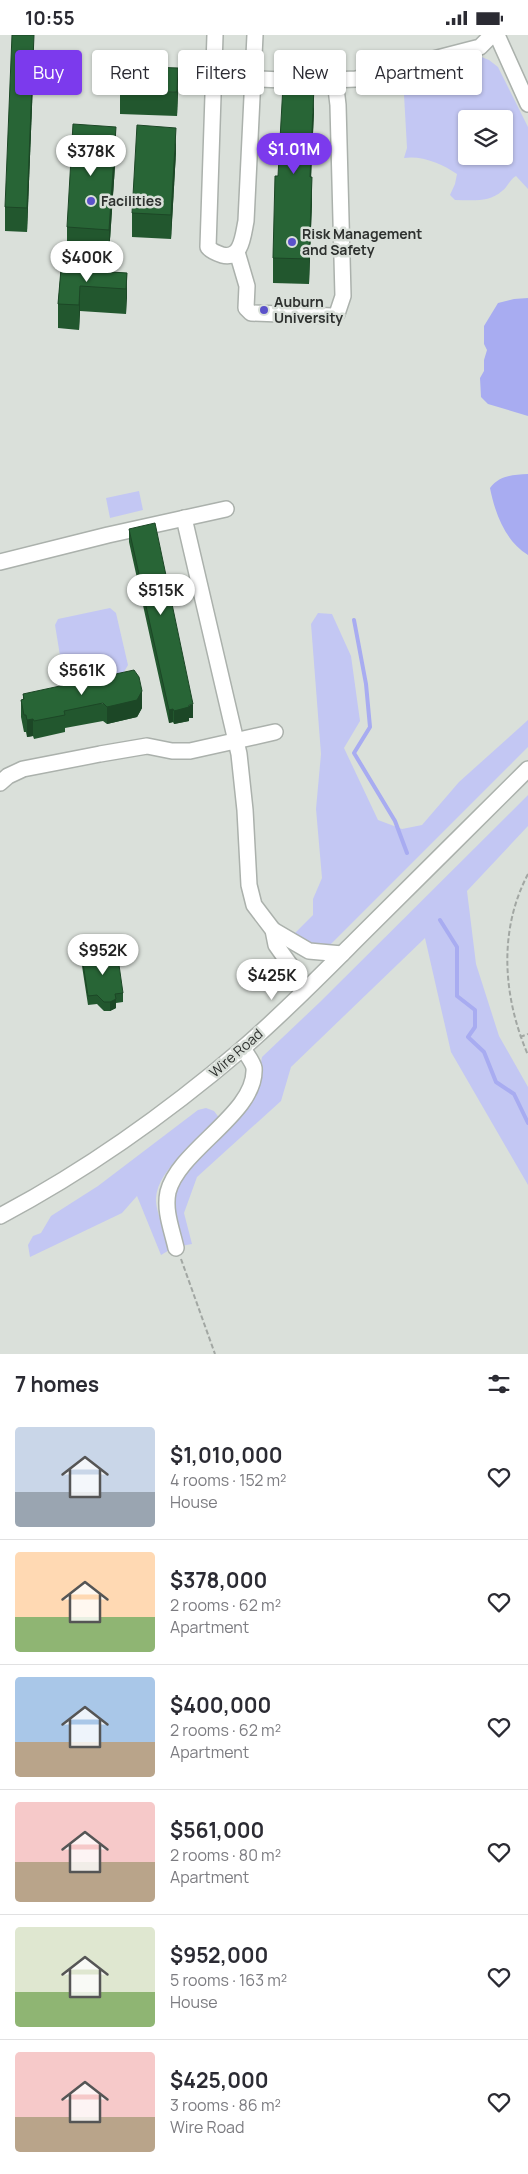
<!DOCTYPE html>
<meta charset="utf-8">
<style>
body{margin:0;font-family:Manrope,sans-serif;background:#f7f7f7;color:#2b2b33;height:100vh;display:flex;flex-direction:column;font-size:19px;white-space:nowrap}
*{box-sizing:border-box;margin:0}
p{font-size:16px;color:#7c7c81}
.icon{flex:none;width:28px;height:28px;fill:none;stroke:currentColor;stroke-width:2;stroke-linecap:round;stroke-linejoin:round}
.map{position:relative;height:1319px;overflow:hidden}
.panel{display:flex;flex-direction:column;background:#fff;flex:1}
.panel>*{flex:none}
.banner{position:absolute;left:15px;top:15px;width:499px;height:45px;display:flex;gap:10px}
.controls{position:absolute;left:458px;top:75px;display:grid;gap:10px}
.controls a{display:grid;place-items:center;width:55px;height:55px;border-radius:5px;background:#fff;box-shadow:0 1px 4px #0004;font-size:25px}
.price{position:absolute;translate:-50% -42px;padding:0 11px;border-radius:18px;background:#fff;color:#222;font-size:16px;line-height:32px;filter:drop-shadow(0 1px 2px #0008)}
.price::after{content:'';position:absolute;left:50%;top:30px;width:15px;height:11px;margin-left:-8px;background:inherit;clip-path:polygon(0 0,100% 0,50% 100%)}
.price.current{background:#7c3aed;color:#fff}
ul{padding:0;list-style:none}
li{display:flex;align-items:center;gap:15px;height:125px;padding:0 15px}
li+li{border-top:1px solid #e1e1e2}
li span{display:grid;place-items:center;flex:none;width:140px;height:100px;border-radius:5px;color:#555}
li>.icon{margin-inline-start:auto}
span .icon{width:60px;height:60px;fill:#fffc;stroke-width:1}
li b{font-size:21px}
h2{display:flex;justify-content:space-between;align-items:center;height:60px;padding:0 15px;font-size:21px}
.tag{padding:0 18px;border-radius:5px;background:#fff;box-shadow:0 1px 4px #0004;font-size:18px;line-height:45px}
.tag.current{background:#7c3aed;color:#fff}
.status{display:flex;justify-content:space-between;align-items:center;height:35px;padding:0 25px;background:#fff;direction:ltr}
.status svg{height:14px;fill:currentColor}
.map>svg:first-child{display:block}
</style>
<div class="status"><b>10:55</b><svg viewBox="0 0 49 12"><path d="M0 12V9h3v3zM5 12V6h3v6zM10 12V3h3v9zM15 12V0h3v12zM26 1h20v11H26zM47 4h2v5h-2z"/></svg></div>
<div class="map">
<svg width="528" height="1319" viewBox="0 0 528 1319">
<rect width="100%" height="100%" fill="#dae0da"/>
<!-- green -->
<g fill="#c3c7f3" fill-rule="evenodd">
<path d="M479,21L489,25L498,32L528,92V154L516,141C509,145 508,152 502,156C489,168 471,165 455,165L450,160L455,149L457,139C443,129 421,120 404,123L407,113L403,42ZM466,84H504V121H466Z"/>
<path d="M139,456L143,475L110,483L106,463Z"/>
<path d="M110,573L116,578L128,630L124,637L70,649L64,645L55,590L58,584Z"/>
<path d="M318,578L332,579L351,621L360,686L344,713L378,785L402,794L422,790L459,747L528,685V712L331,909L310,910L293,900L313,880V864L322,843L316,774L321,719L311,589Z"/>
<path d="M528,760V791L467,856L476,929L499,1001L528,1052V1150L451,1017L425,903L291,1032L281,1066L197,1142L184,1178L192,1209L181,1211L172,1171L180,1143L257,1048L262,1022L320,967Z"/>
<path d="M206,1073L214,1076L220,1084C200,1104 158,1133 156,1163C155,1176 167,1201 171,1214L161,1220L137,1161L122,1178L30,1222L28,1210L33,1201L41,1198L51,1181L98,1151L198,1075Z"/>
</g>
<!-- water -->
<g fill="#a8acf1">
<path d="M528,263V381L488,369L481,362L480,343L484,336V325L487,315L484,309V291L498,268L514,264Z"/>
<path d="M528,439V520C505,506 495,478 490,453C500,440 512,440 528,439Z"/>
</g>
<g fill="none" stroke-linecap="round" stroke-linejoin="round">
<!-- stream -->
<g stroke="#a8acf1" stroke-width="4">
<path d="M354,585L366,649L370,692L354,718L395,786L407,818"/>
<path d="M440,885L457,912V961L475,975V992L468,1002L484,1017L496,1047L514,1059L528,1088"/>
</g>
<defs>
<g id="minor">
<path d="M215,0L208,212C211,216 216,218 222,220C242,225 243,200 246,186L255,0"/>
<path d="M497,0L528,69"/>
<path d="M213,42L306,46L356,44L480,12L492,0"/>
<path d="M237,217L247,251L246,273L251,278L332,281L337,279L343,261L338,70L335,45"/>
<path d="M184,483L239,719L245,775L249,850L254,870L273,895L276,910L293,934L302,958"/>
<path d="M0,527L108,500L226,474"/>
<path d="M0,748L8,741L23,734L100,719L147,711L172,716H190L275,697"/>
<path d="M273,895L309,916L342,919"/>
<path d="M0,1181C87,1135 167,1078 242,1014C284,978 323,938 362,899C417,844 473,789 528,734"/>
<path d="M176,1213C172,1195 164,1176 168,1157C179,1114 257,1078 254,1033C253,1027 246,1019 243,1013"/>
</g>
</defs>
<!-- minor casing -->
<use href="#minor" stroke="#abb1ac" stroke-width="18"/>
<!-- path -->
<g stroke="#a2a7a3" stroke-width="2" stroke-dasharray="5 2.5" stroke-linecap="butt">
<path d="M528,839C498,896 503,962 528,1020"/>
<path d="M520,1002L528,999"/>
<path d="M181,1224L215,1319"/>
</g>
<!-- minor -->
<use href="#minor" stroke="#fff" stroke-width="15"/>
</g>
<!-- wall -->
<g fill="#22572e">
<path d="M34,21L27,197L5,196V172Z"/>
<path d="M120,55L178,57L177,81L120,79Z"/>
<path d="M314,76L311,142L312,166L309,249L273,248V223L278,141Z"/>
<path d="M116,116L109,219L67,216V192Z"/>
<path d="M176,117L171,204L132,202V178Z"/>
<path d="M61,234L127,238L126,279L80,276L79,295L58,293V269Z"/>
<path d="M129,494L193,683H189V686L174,689L173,687L169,688L129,507Z"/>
<path d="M23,659L142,673L137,682L107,689L103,686L65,693V697L34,704L33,701L27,702L26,697H24L21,682V665H23Z"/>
<path d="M82,922L123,958V967L116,968V973L110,976H104L97,969L88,970L82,931Z"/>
</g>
<!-- shaded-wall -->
<g fill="#1c4726">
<path d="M34,0V21L27,197V173Z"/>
<path d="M178,33V57L177,81V57Z"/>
<path d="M314,52V76L310,166V142Z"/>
<path d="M116,92V116L109,219V195Z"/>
<path d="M176,93V117L171,204V180Z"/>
<path d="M312,142V166L309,249V224Z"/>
<path d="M127,238V263L126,279V254Z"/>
<path d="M80,251V276L79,295V270Z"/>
<path d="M142,656V673L137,682L107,689V672Z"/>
<path d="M193,669V683H189V686L174,689V676Z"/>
<path d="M173,674V687L169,688V675Z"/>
<path d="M33,684V701L27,702V685Z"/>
<path d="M116,964V973L110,976V967Z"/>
</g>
<!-- building -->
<g fill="#286536" stroke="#1c4726">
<path d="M12,0H34L27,173L5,172Z"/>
<path d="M121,31L178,33L177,57L120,55Z"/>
<path d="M283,50L314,52L310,142H312L309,224L273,223L275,141H278Z"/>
<path d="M73,89L116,92L109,195L67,192Z"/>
<path d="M137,90L176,93L171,180L132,178Z"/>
<path d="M61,234L127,238L126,254L80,251L79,270L58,269Z"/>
<path d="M155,488L193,669L189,670V672L174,676L173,674L169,675L129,494Z"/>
<path d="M134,635L139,642L142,656L137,665L107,672L103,668L64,676L65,680L34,686L33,684L27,685L26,680H24L21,665L24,664L23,659Z"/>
<path d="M117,916L123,958L115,959L116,964L110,967H104L97,960L88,961L82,922Z"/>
</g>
<!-- markers -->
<g fill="#5b52ca" stroke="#dae0da" stroke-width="2">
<circle cx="91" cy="166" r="5"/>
<circle cx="292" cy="207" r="5"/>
<circle cx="264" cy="275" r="5"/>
</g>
<g text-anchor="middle" stroke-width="5" stroke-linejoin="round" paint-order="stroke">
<!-- poi labels -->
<g font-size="14" font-weight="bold" fill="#2e312f" stroke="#dae0da" text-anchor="start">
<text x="101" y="171">Facilities</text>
<text x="302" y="204">Risk Management<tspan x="302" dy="16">and Safety</tspan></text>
<text x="274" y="272">Auburn<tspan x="274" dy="16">University</tspan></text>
</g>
<!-- street labels -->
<g font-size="14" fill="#2e312f" stroke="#dae0da">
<text transform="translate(236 1018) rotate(-41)" y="5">Wire Road</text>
</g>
</g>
</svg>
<div class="controls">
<a><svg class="icon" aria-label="layers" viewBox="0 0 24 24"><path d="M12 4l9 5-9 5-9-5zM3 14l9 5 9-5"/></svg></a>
</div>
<b class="price current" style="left:294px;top:140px">$1.01M</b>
<b class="price" style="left:91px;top:142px">$378K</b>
<b class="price" style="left:87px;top:248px">$400K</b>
<b class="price" style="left:161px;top:581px">$515K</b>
<b class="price" style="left:82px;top:661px">$561K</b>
<b class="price" style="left:103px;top:941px">$952K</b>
<b class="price" style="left:272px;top:966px">$425K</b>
<div class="banner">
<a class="tag current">Buy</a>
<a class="tag">Rent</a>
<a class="tag">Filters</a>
<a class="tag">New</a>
<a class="tag">Apartment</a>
</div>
</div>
<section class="panel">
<h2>7 homes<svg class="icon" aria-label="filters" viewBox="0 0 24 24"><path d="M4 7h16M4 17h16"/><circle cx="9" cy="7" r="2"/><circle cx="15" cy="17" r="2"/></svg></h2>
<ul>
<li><span style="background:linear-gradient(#c9d6e8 65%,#9aa5b1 0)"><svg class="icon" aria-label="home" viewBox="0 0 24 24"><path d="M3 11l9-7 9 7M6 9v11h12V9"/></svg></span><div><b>$1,010,000</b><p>4 rooms · 152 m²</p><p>House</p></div><svg class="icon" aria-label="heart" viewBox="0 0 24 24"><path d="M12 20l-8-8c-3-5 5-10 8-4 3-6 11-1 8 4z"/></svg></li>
<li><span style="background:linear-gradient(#ffd9b3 65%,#8fb573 0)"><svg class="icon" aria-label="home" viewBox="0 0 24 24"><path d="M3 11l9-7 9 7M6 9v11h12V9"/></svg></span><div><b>$378,000</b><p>2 rooms · 62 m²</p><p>Apartment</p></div><svg class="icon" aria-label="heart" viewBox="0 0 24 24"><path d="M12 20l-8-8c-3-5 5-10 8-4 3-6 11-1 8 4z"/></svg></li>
<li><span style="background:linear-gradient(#a9c7e8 65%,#b9a48a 0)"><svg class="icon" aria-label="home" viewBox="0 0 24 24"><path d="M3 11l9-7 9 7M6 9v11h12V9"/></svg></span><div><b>$400,000</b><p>2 rooms · 62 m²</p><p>Apartment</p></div><svg class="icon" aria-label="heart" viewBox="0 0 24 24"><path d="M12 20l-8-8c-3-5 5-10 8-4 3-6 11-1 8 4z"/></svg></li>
<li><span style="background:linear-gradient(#f6c9c9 60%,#b9a48a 0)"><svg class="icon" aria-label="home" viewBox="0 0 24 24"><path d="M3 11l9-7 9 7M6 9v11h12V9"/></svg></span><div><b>$561,000</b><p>2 rooms · 80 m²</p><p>Apartment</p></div><svg class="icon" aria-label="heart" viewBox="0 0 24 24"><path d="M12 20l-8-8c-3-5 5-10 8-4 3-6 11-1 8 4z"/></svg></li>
<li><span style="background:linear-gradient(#dfe7d0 65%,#8fb573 0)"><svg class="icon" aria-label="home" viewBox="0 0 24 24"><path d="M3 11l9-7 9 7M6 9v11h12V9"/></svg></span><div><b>$952,000</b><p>5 rooms · 163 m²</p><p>House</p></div><svg class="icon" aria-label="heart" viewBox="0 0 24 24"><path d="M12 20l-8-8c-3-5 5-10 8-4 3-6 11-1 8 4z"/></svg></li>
<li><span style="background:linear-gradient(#f6c9c9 65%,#b9a48a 0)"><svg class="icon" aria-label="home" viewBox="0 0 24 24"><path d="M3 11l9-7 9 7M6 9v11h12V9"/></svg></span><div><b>$425,000</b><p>3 rooms · 86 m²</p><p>Wire Road</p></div><svg class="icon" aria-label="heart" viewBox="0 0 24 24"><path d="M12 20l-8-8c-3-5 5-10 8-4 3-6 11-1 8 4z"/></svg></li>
</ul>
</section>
